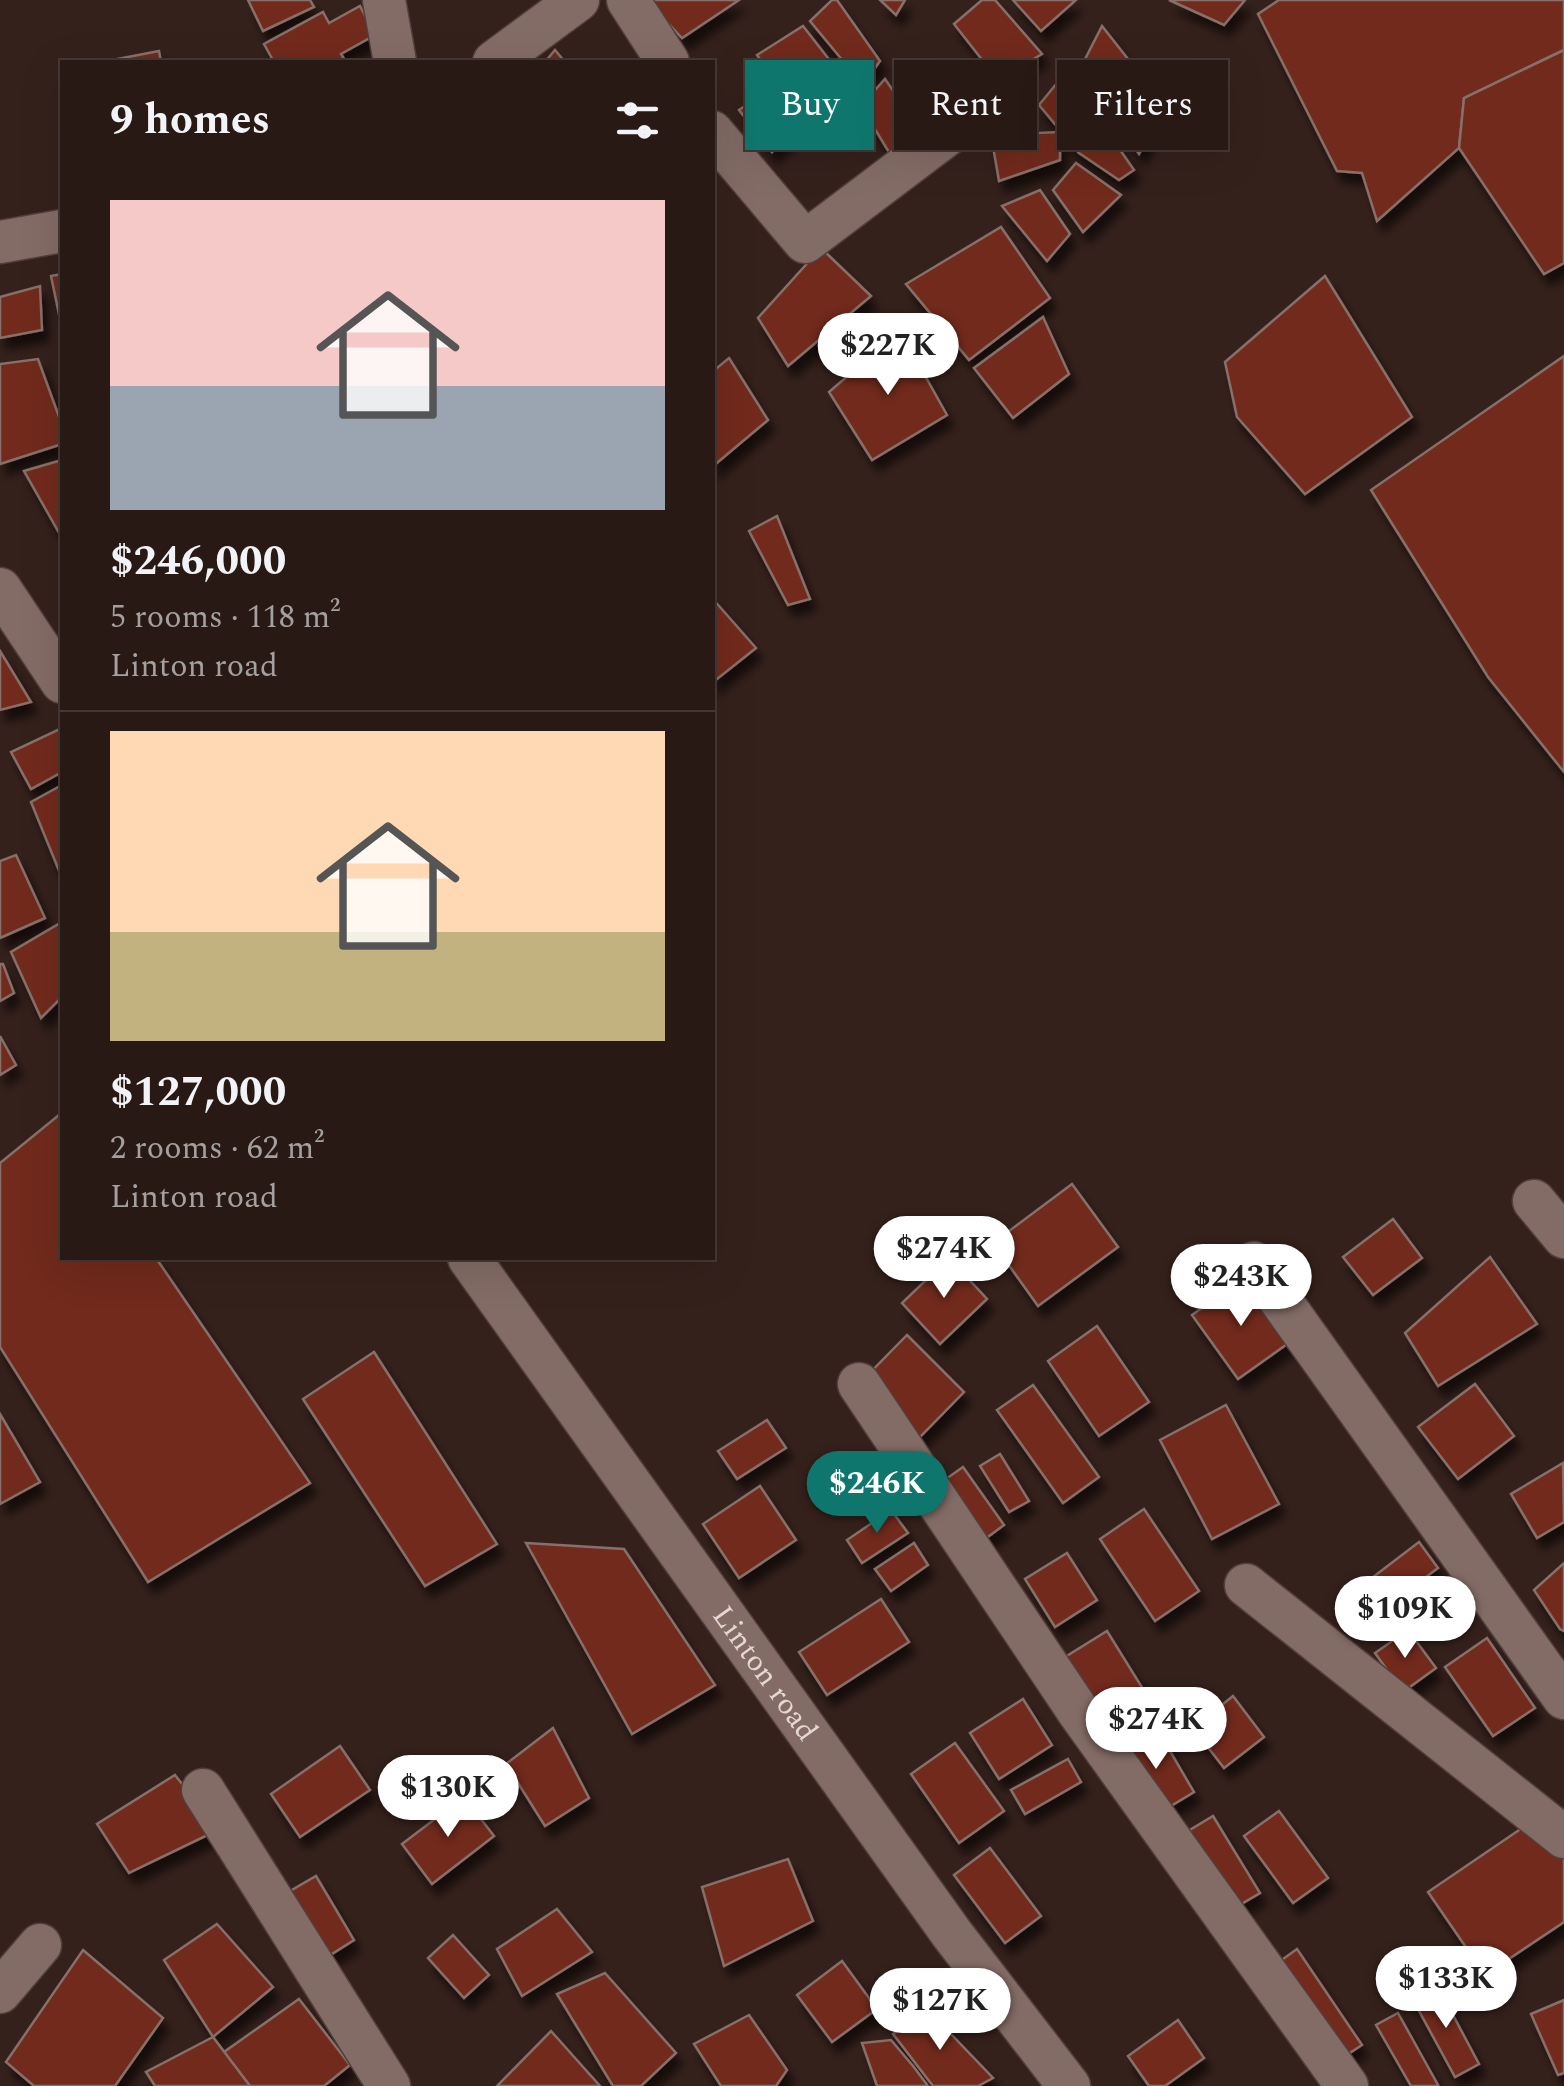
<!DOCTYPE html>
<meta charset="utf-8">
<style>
body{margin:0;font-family:Spectral,serif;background:#30221e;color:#f1f3f6;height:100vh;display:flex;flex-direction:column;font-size:38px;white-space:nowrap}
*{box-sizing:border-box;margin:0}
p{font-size:32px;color:#a5a0a0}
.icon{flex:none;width:55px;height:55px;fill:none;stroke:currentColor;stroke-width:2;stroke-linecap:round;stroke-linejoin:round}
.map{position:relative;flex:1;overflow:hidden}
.sheet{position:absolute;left:60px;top:60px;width:655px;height:1200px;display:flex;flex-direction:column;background:#281915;border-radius:0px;box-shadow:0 10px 40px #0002,0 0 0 2px #443834}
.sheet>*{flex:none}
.guide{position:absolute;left:745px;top:60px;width:668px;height:90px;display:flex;gap:20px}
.price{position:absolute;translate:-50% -85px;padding:0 22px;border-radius:35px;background:#fff;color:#222;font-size:32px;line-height:65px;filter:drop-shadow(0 2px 5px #0008)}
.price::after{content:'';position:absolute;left:50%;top:60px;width:30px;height:22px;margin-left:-15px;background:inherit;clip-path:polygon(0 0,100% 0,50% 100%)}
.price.on{background:#0f766e;color:#fff}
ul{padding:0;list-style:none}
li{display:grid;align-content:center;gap:20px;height:530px;padding:0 50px}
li+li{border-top:2px solid #443834}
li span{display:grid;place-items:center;height:310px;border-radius:0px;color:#555}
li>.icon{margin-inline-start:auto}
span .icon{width:180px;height:180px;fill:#fffc;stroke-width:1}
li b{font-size:42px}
h2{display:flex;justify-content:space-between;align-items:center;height:120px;padding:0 50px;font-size:42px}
.chip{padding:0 35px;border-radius:0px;background:#281915;box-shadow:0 10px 40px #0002,0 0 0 2px #443834;font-size:35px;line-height:90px}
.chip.on{background:#0f766e;color:#fff}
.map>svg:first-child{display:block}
</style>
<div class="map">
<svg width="1564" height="2086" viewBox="0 0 1564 2086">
<defs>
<filter id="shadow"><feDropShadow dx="6" dy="11" stdDeviation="5" flood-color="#0009"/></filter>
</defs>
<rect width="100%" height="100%" fill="#35211c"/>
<!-- building -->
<g fill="#712b1b" stroke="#876f69" stroke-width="2.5" filter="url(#shadow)">
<path d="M248,0H310L314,7L263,31Z"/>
<path d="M654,0H739L682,38L651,5Z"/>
<path d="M832,0H837L880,61L863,85L810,21Z"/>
<path d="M880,0H905L896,15Z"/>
<path d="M982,0H995L1042,54L998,80L954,24Z"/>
<path d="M1013,0H1076L1041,31Z"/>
<path d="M1169,0H1245L1224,25Z"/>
<path d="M1279,0H1564V50L1464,98L1459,148L1377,221L1362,173L1337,171L1258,14Z"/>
<path d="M360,6L375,35L341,54L346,62H274L264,44L323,12L329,23Z"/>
<path d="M803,26L849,85L804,120L757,55Z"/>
<path d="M1102,26L1165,106L1139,154L1079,71Z"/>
<path d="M555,50L565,62H545Z"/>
<path d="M1564,50V263L1544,274L1459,148L1464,98Z"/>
<path d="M159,51L161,62L107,61Z"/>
<path d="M1066,72L1134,170L1119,180L1079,153L1039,105Z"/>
<path d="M885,79L925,137L893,159L861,106Z"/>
<path d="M767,91L795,129L772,152L739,110Z"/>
<path d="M1060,132V160L999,181L991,135Z"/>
<path d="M1076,163L1121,195L1083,232L1053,190Z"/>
<path d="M1040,190L1070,234L1047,261L1002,206Z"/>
<path d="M1001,227L1050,298L969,360L906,284Z"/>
<path d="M821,248L871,296L788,366L758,318Z"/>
<path d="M62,274V319H60L51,276Z"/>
<path d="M1325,276L1412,417L1305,494L1237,417L1225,362Z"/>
<path d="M40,286L42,330L0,338V297Z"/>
<path d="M1043,317L1069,374L1013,418L974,368Z"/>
<path d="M900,331L947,415L872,460L829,392Z"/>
<path d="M1564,356V772L1488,677L1371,490Z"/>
<path d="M729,358L768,420L712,467V372Z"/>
<path d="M38,359L62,425V444L0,464V364Z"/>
<path d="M62,460V526L58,531L24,471Z"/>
<path d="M777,516L810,599L788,605L749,531Z"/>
<path d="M712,598L756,648L712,683Z"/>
<path d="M0,651L31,702L0,710Z"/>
<path d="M62,728V772L31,789L11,752Z"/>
<path d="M62,785V878L31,802Z"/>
<path d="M16,855L45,918L0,938V861Z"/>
<path d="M62,922V997L41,1018L11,952Z"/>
<path d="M0,964H3L14,993L0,1001Z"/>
<path d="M0,1036L16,1065L0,1075Z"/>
<path d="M59,1115L62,1121V1258H156L310,1483L148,1582L0,1347V1163Z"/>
<path d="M1072,1184L1118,1247L1038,1306L993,1243Z"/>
<path d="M1393,1219L1422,1258L1373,1295L1343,1257Z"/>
<path d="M1490,1257L1537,1324L1438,1386L1405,1333Z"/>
<path d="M949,1258L987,1299L940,1344L902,1303Z"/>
<path d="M1243,1278L1290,1342L1238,1379L1192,1315Z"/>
<path d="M1097,1326L1149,1402L1099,1436L1048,1361Z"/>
<path d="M907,1335L964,1392L917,1440L859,1384Z"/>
<path d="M374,1352L497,1544L425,1586L303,1399Z"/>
<path d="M1475,1384L1514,1436L1458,1479L1418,1427Z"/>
<path d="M1033,1385L1099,1477L1063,1503L997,1410Z"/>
<path d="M1226,1405L1279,1504L1212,1539L1160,1440Z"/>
<path d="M0,1414L40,1482L0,1504Z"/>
<path d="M767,1420L786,1448L737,1479L718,1451Z"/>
<path d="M1000,1454L1029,1501L1009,1512L980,1466Z"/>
<path d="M1563,1463L1564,1522L1537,1538L1511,1494Z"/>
<path d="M963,1467L1004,1525L977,1545L936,1486Z"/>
<path d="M760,1486L796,1540L739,1578L703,1524Z"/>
<path d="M1144,1509L1199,1591L1155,1621L1100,1539Z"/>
<path d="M891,1510L908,1533L862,1563L847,1540Z"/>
<path d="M1419,1542L1438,1568L1383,1609L1364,1584Z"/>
<path d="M526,1543L624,1549L715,1685L632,1734Z"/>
<path d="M914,1543L928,1565L891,1591L875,1569Z"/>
<path d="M1067,1553L1097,1600L1055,1627L1025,1579Z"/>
<path d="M1564,1563V1631L1560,1629L1534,1590Z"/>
<path d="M881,1599L909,1642L827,1695L799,1652Z"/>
<path d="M1408,1630L1436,1668L1403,1692L1375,1653Z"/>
<path d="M1107,1631L1143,1689L1099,1717L1062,1659Z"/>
<path d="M1487,1638L1535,1708L1493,1736L1445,1667Z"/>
<path d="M1233,1696L1264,1737L1224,1768L1193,1728Z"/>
<path d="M1023,1699L1052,1745L999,1779L970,1733Z"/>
<path d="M553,1728L589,1798L545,1826L506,1764Z"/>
<path d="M1157,1729L1194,1792L1156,1815L1118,1752Z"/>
<path d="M955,1743L1004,1811L959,1843L911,1774Z"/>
<path d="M340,1746L370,1790L300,1837L271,1794Z"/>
<path d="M1068,1759L1081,1782L1025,1814L1011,1790Z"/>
<path d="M175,1775L218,1830L129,1873L97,1824Z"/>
<path d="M464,1797L494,1836L432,1884L402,1844Z"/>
<path d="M1279,1811L1328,1878L1293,1903L1244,1836Z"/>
<path d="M1541,1815L1564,1848V1922L1485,1975L1428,1892Z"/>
<path d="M1213,1816L1260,1893L1226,1913L1180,1836Z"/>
<path d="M990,1848L1041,1916L1005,1943L954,1875Z"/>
<path d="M788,1859L813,1921L724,1966L702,1887Z"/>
<path d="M316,1876L354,1940L324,1959L285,1894Z"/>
<path d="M557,1909L592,1952L522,1996L497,1949Z"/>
<path d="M217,1924L273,1987L213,2037L164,1960Z"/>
<path d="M453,1935L489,1975L464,1998L428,1958Z"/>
<path d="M1297,1949L1362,2045L1336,2062L1272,1967Z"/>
<path d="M83,1950L163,2018L115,2086H34L6,2062Z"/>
<path d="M842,1961L877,2009L832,2042L797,1995Z"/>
<path d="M605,1973L676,2053L641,2086H613L557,1994Z"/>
<path d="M1437,1985L1479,2064L1455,2077L1412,1998Z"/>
<path d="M299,1999L350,2065L324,2086H250L224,2052Z"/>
<path d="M1564,2000V2073L1558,2075L1531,2014Z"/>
<path d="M926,2008L993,2078L978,2086H933L893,2034Z"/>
<path d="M1398,2013L1438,2085L1436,2086H1411L1376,2025Z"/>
<path d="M749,2015L787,2070L776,2086H721L694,2044Z"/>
<path d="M1178,2020L1204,2058L1165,2086H1149L1128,2056Z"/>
<path d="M551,2031L600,2086H497Z"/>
<path d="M213,2037L250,2086H155L146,2072Z"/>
<path d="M891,2040L913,2066L928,2086H877L862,2043Z"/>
</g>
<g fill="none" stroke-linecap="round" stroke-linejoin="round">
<defs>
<g id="minor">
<path d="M384,0L395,62"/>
<path d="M628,0L668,62"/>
<path d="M494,62L578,0"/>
<path d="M712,132L805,242L1001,94"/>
<path d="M0,242L62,231"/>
<path d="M0,589L62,682"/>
<path d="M1534,1201L1564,1237"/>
<path id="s1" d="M469,1258L952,1934L1069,2086"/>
<path d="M1254,1263L1564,1698"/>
<path d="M859,1384L1080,1714L1347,2086"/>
<path d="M1246,1585L1564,1837"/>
<path d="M203,1790L389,2086"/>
<path d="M0,1992L40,1945"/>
</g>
</defs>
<!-- minor casing -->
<use href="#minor" stroke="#503f3c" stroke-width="45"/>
<!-- minor -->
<use href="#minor" stroke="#846c66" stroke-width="42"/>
</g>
<g text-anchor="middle" stroke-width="8" stroke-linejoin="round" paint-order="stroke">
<!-- street labels -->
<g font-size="30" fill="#e5d7d4" stroke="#160d0b">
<text dy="10" stroke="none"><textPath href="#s1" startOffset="510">Linton road</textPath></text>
</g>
</g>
</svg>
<b class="price" style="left:888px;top:398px">$227K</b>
<b class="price" style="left:944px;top:1301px">$274K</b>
<b class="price" style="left:1241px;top:1329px">$243K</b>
<b class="price on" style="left:877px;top:1536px">$246K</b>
<b class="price" style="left:1405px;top:1661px">$109K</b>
<b class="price" style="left:1156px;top:1772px">$274K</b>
<b class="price" style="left:448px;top:1840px">$130K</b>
<b class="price" style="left:1446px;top:2031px">$133K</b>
<b class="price" style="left:940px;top:2053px">$127K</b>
<div class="guide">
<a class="chip on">Buy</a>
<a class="chip">Rent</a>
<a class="chip">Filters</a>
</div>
<section class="sheet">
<h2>9 homes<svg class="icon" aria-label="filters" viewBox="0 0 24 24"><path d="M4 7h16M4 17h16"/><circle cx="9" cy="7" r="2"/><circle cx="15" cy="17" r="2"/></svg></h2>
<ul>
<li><span style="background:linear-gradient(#f6c9c9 60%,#9aa5b1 0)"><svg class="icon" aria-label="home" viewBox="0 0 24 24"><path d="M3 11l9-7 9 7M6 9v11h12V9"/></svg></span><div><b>$246,000</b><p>5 rooms · 118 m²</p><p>Linton road</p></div></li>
<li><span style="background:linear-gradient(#ffd9b3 65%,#c2b280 0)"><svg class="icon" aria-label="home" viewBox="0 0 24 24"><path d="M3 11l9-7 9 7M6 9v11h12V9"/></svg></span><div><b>$127,000</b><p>2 rooms · 62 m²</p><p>Linton road</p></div></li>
</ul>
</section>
</div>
